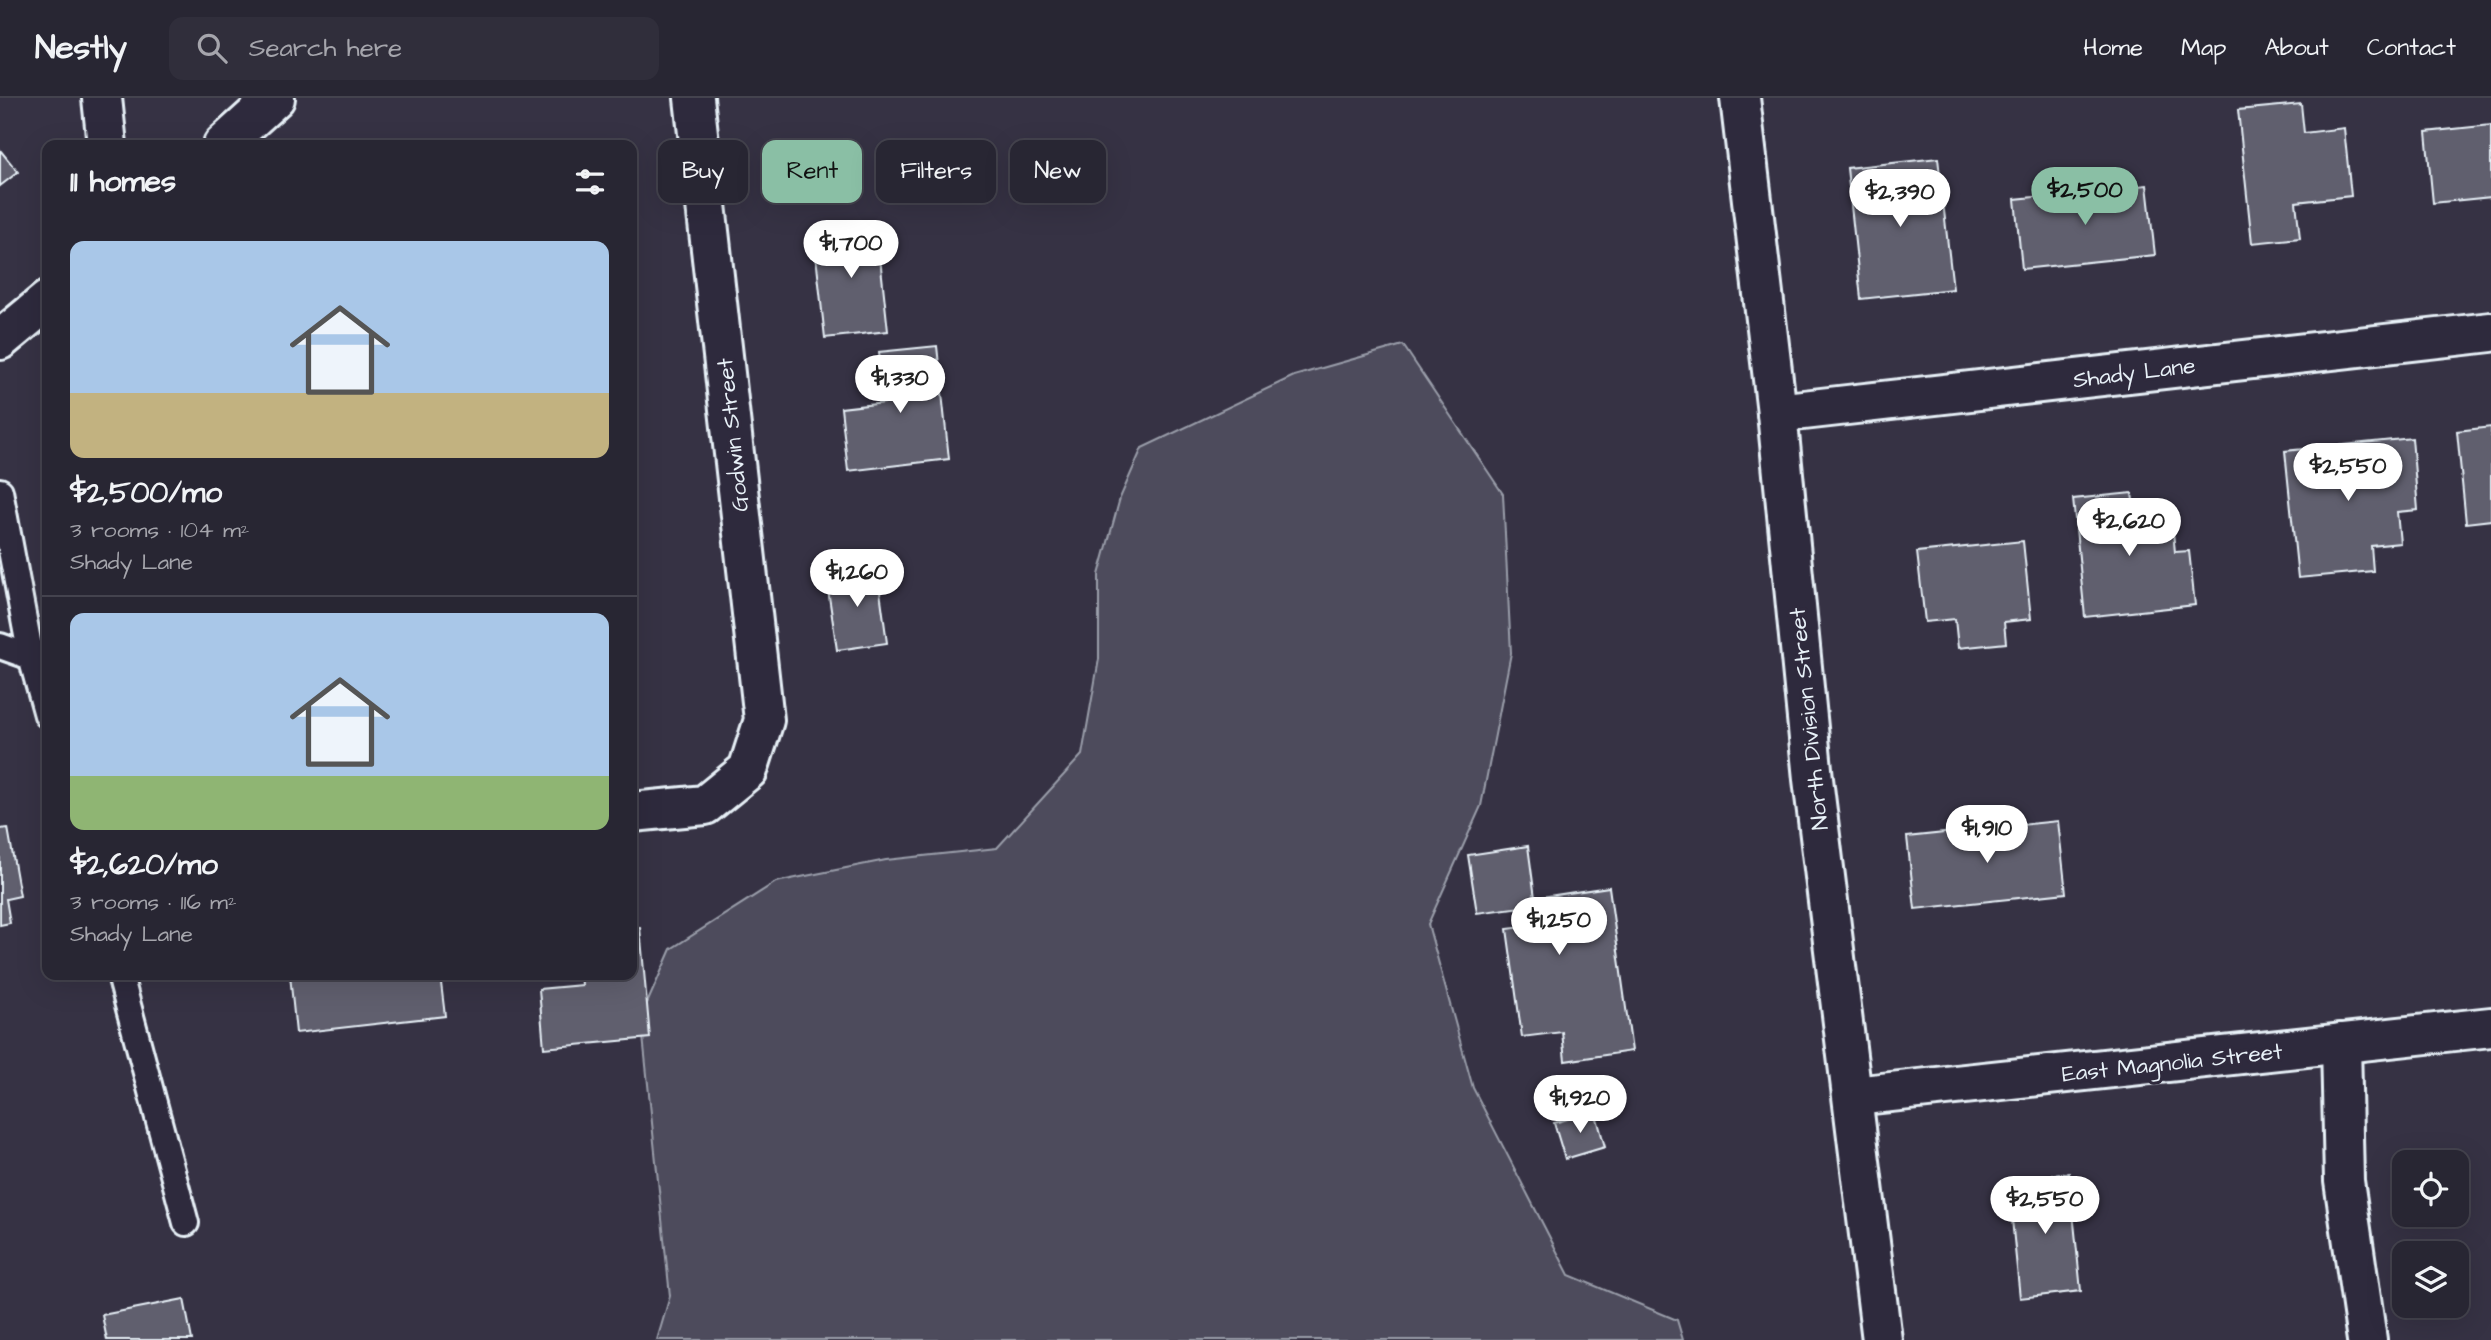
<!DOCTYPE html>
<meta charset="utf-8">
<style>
body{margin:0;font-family:"Architects Daughter",sans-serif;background:#302e3b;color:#f1f3f6;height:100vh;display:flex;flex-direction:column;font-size:26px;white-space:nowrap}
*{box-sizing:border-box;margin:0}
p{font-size:23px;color:#a5a5ac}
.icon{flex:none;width:38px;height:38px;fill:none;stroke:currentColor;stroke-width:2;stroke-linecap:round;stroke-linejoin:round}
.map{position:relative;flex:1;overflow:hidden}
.details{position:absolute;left:42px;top:42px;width:595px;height:840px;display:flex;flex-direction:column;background:#282633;border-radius:14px;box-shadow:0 7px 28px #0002,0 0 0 2px #44434e}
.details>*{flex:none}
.top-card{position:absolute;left:658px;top:42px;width:665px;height:63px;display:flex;gap:14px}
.tools{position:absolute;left:2392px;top:1052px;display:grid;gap:14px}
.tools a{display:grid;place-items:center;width:77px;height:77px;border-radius:14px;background:#282633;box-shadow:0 7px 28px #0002,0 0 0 2px #44434e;font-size:35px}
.price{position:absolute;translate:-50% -60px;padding:0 16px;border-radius:24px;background:#fff;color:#222;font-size:23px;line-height:46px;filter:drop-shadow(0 2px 4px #0008)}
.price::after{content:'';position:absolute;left:50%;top:42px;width:21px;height:16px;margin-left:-10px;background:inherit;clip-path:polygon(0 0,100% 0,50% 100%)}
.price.selected{background:#8abfa5;color:#111}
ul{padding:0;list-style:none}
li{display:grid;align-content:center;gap:14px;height:371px;padding:0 28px}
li+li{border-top:2px solid #44434e}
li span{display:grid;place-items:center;height:217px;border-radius:14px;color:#555}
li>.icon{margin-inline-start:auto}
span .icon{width:126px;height:126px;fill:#fffc;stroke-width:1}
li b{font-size:30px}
h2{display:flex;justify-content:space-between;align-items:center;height:84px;padding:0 28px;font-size:30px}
.pill{padding:0 24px;border-radius:14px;background:#282633;box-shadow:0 7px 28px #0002,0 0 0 2px #44434e;font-size:24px;line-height:63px}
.pill.selected{background:#8abfa5;color:#111}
header{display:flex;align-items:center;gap:42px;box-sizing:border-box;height:98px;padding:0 35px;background:#282633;border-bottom:2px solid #44434e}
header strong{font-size:33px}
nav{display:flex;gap:38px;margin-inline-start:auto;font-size:24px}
.search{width:490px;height:63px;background:#302e3b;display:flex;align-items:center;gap:18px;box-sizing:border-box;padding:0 24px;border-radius:14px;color:#a5a5ac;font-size:26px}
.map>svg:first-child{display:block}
</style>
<header>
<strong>Nestly</strong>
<div class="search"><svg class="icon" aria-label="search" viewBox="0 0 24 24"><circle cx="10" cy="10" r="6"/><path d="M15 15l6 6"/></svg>Search here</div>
<nav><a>Home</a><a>Map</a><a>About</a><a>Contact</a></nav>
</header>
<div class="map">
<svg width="2491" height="1242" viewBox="0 0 2491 1242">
<rect width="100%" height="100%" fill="#363244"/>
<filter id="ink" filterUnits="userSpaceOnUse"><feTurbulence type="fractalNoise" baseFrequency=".0143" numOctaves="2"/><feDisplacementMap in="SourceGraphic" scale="14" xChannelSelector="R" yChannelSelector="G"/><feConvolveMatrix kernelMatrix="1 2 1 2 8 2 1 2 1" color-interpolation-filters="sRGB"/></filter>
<g filter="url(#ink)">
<!-- green -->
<path fill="#4d4b5c" stroke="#9a9eaa" stroke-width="2" d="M1403,247L1503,396L1511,555L1481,708L1428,826L1473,990L1569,1177L1677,1222L1683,1242H657L670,1198L641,919L671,851L776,784L886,762L997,750L1082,657L1099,561V477L1120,400L1142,350L1294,278Z"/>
<!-- building -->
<g fill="#605e6e" stroke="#e8f1f8" stroke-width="2">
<path d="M2301,6L2304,35L2344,30L2351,98L2296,104L2300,140L2252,145L2238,12Z"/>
<path d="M2491,27V99L2433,105L2426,34Z"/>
<path d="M0,52L18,74L0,88Z"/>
<path d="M1938,60L1953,191L1861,201L1847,70Z"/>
<path d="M2147,87L2155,157L2022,171L2015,101Z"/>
<path d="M876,123L888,233L825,240L813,131Z"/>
<path d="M937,248L949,361L848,373L841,310L884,305L879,254Z"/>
<path d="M2491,329V422L2466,425L2457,333Z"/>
<path d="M2412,340L2418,412L2397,414L2400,445L2371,448L2373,473L2298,480L2285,353Z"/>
<path d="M2132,395L2135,418L2171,414L2175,454L2189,453L2195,507L2085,519L2073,401Z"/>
<path d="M2023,443L2031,521L2004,524L2006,545L1958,550L1955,521L1925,524L1917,454Z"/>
<path d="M877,471L887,545L837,552L826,478Z"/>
<path d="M2058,723L2066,795L1915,811L1907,739Z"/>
<path d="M8,730L20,798L6,801L10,825L0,827V731Z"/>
<path d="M1528,748L1535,800L1609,789L1632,953L1565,963L1562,934L1522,939L1507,831L1531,828L1528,808L1477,815L1468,757Z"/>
<path d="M640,829L650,940L544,950L539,891L582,887L581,877H632V830Z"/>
<path d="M290,877H440L445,918L296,935Z"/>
<path d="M1595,1013L1605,1049L1565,1061L1554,1025Z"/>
<path d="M2069,1075L2081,1193L2020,1200L2008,1082Z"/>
<path d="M184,1201L192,1242H107L102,1217Z"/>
</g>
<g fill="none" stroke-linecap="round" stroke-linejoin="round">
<defs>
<g id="service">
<path d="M0,393L31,559L47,617"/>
<path d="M0,548L31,559"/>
<path d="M120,877L186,1125"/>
</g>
<g id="minor">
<path d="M102,0L107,47"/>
<path d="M1777,315L2491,234"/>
<path d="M632,714L705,707L748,672L764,622L694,0"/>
<path d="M2341,945L2344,1083L2367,1242"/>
</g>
<g id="tertiary">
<path d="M1740,0L1777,315L1813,681L1882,1242"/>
<path d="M1854,998L2491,929"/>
</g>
<g id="secondary">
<path d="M223,47L275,0"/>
<path d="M0,242L47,203"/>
</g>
</defs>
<!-- service casing -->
<use href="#service" stroke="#e8f1f8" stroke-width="30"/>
<!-- minor casing -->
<use href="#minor" stroke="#e8f1f8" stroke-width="44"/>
<!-- tertiary casing -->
<use href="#tertiary" stroke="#e8f1f8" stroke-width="44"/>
<!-- secondary casing -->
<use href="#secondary" stroke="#e8f1f8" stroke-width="44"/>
<!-- service -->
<use href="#service" stroke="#2f2a3d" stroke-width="24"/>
<!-- minor -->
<use href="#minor" stroke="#2f2a3d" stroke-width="38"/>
<!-- tertiary -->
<use href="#tertiary" stroke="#2f2a3d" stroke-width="38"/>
<!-- secondary -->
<use href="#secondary" stroke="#2f2a3d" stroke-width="38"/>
</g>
</g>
<g text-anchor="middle" stroke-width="6" stroke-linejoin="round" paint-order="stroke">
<!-- street labels -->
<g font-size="23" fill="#e8f1f8" stroke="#2f2a3d">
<text transform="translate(2134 274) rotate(-7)" y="8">Shady Lane</text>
<text transform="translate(732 337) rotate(-96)" y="8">Godwin Street</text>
<text transform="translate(1808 621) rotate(-96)" y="8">North Division Street</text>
<text transform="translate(2172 964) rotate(-6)" y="8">East Magnolia Street</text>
</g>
</g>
</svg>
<div class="tools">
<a><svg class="icon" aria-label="locate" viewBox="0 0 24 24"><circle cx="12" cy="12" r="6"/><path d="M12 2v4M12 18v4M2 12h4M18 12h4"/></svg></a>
<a><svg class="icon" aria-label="layers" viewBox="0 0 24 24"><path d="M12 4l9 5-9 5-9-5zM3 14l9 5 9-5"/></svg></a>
</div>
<b class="price selected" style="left:2085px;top:129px">$2,500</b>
<b class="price" style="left:1900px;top:131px">$2,390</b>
<b class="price" style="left:851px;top:182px">$1,700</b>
<b class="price" style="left:900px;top:317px">$1,330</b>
<b class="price" style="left:2348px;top:405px">$2,550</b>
<b class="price" style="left:2129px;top:460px">$2,620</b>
<b class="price" style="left:857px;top:511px">$1,260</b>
<b class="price" style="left:1987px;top:767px">$1,910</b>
<b class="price" style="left:1559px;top:859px">$1,250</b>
<b class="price" style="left:1580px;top:1037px">$1,920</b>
<b class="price" style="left:2045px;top:1138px">$2,550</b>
<div class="top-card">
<a class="pill">Buy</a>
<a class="pill selected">Rent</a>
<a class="pill">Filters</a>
<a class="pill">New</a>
</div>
<section class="details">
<h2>11 homes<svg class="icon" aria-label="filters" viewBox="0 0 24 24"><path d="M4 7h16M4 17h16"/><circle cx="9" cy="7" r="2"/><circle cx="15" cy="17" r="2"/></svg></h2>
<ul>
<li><span style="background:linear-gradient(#a9c7e8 70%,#c2b280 0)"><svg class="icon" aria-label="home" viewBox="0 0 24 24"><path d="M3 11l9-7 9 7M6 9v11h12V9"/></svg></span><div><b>$2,500/mo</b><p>3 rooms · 104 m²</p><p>Shady Lane</p></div></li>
<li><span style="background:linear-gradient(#a9c7e8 75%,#8fb573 0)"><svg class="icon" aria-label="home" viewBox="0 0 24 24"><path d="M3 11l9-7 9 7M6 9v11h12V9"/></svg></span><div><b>$2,620/mo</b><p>3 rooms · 116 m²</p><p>Shady Lane</p></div></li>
</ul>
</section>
</div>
